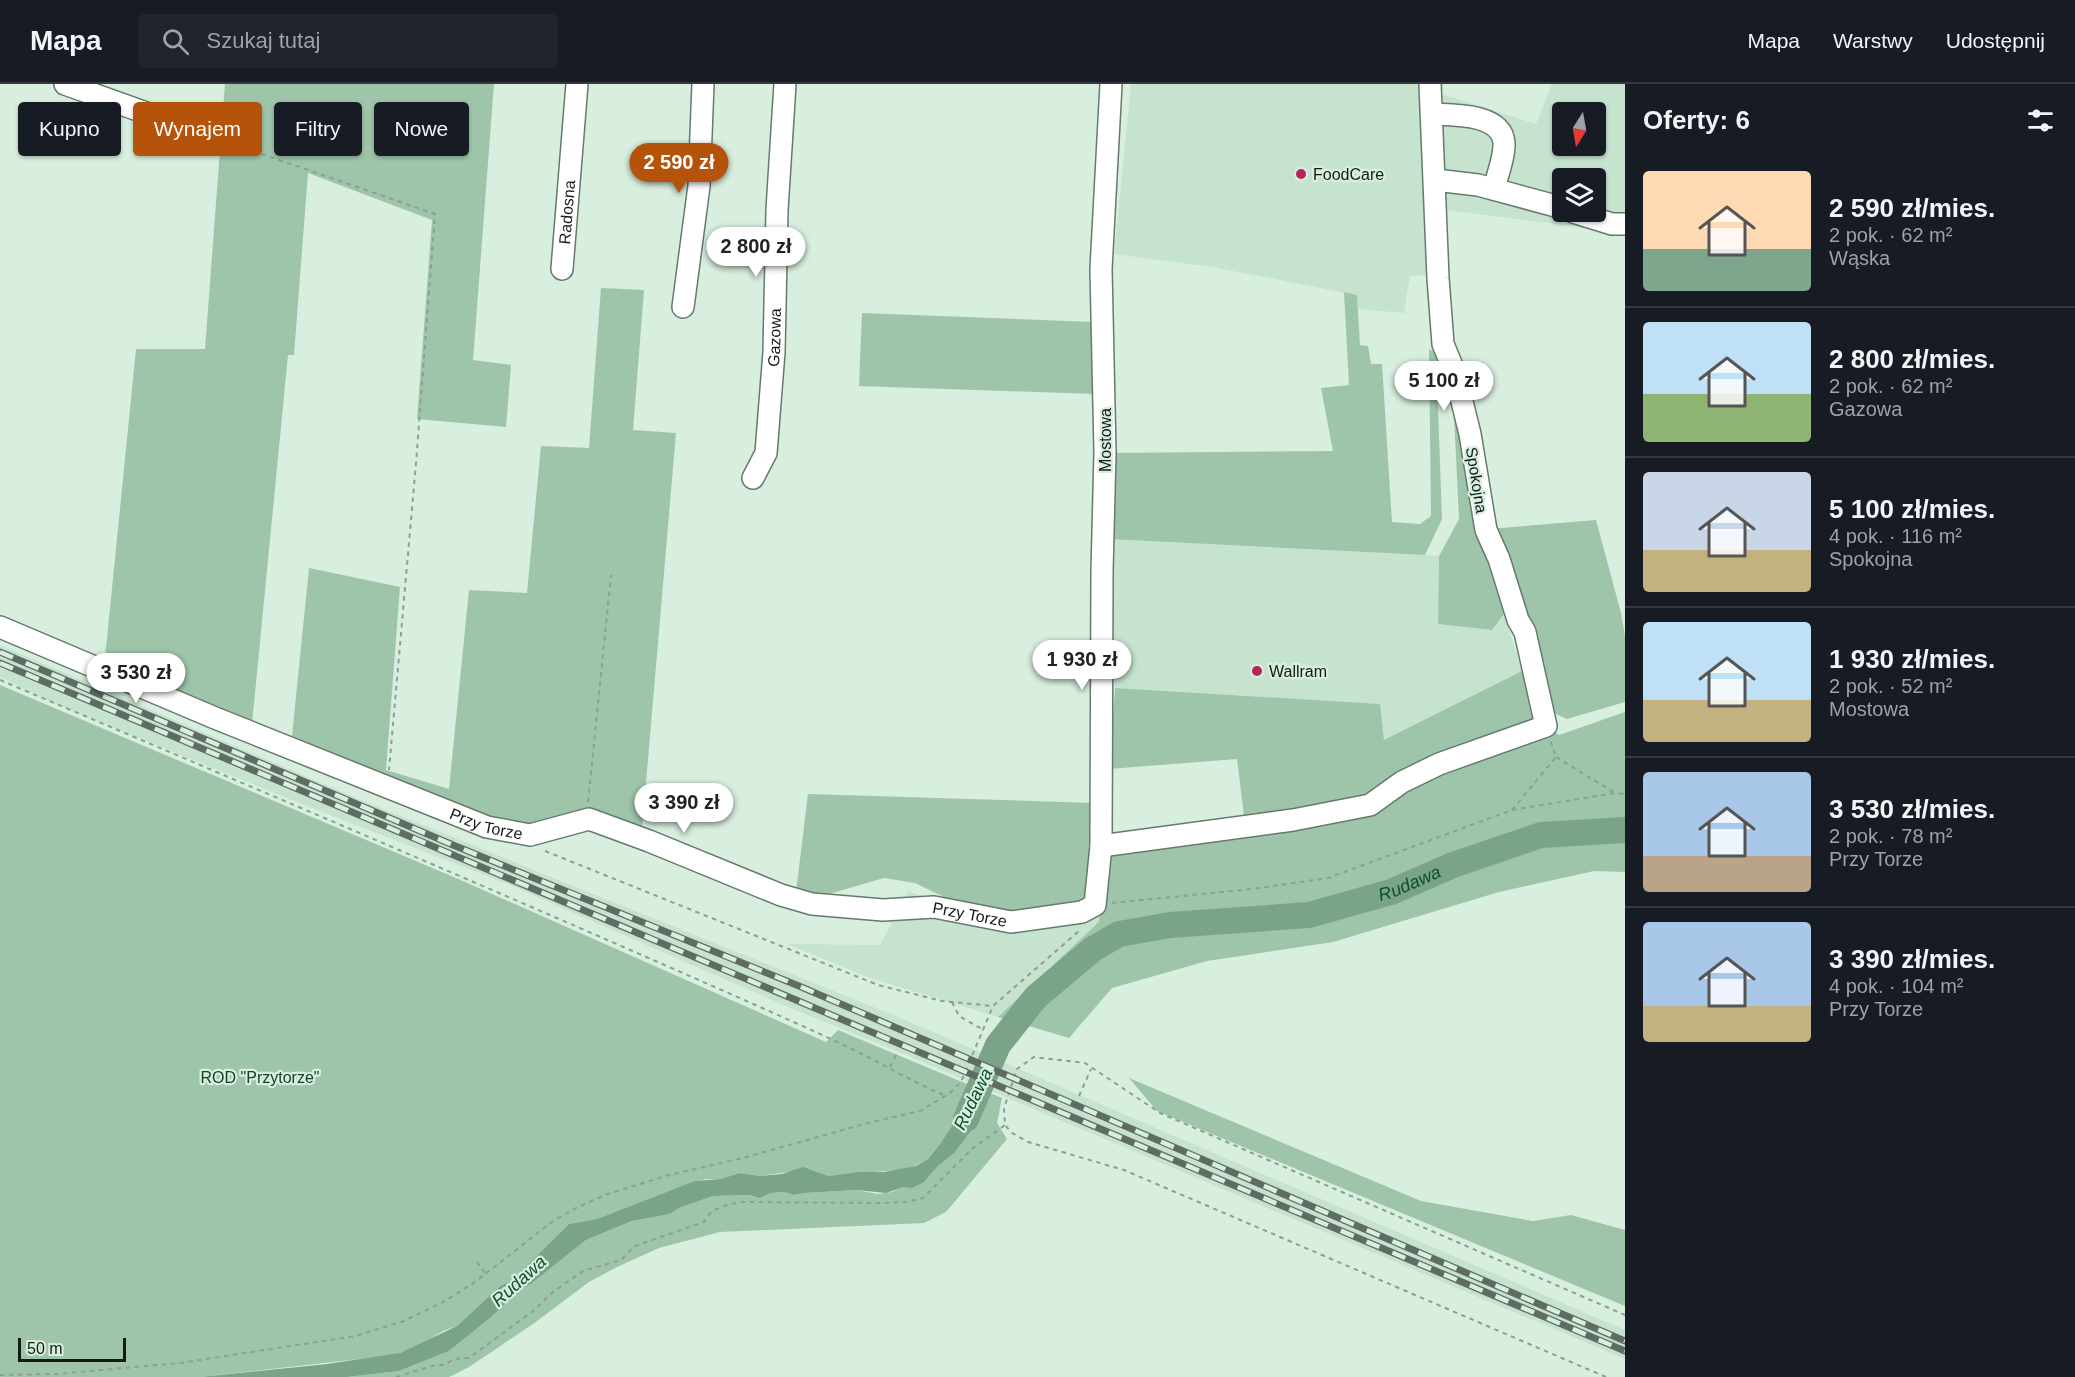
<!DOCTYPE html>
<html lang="pl">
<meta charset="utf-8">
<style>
body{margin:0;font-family:Helvetica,sans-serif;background:#20242c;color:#f1f3f6;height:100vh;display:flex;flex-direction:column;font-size:22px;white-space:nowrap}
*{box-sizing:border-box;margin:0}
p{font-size:20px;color:#9ea1a6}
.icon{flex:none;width:33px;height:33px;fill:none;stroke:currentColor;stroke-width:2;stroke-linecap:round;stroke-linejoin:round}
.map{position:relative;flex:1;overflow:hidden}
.sheet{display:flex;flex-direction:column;background:#171b24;width:450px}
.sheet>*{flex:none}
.banner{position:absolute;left:18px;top:18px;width:570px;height:54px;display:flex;gap:12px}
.needle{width:39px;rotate:191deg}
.buttons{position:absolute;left:1552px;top:18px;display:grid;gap:12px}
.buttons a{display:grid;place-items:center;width:54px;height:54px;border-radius:6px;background:#171b24;box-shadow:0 2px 4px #0004;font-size:30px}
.scale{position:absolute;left:18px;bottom:15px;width:108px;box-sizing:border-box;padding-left:6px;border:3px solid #131b16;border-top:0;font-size:16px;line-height:21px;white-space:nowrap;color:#131b16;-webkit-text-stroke:4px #d8eede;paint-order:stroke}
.price{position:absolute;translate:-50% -51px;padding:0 14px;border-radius:21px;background:#fff;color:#222;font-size:20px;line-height:39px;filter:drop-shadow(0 2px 3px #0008)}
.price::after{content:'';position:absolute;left:50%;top:36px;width:18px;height:14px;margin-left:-9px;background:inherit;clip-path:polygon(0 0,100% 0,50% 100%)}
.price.on{background:#b45309;color:#fff}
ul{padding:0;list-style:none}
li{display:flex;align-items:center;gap:18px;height:150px;padding:0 18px}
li+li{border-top:2px solid #363941}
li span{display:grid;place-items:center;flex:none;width:168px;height:120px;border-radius:6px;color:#555}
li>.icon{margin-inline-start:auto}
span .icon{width:72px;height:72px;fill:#fffc;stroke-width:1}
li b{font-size:26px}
h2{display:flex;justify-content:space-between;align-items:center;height:72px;padding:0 18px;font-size:26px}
.pill{padding:0 21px;border-radius:6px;background:#171b24;box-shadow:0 2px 4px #0004;font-size:21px;line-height:54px}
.pill.on{background:#b45309;color:#fff}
header{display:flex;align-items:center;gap:36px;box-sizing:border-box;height:84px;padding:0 30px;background:#171b24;border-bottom:2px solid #363941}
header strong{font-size:28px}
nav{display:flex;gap:33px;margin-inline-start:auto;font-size:21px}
.search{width:420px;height:54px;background:#20242c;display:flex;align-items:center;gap:15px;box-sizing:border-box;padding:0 21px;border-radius:6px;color:#9ea1a6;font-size:22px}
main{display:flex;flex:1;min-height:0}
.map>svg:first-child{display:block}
</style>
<header>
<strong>Mapa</strong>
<div class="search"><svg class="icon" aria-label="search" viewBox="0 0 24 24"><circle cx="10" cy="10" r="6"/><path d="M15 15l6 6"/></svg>Szukaj tutaj</div>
<nav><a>Mapa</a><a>Warstwy</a><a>Udostępnij</a></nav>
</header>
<main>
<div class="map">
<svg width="1625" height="1293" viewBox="0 0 1625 1293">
<rect width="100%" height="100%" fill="#d8eede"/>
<!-- built -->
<g fill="#c6e3cf" fill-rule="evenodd">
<path d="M1131,0H1444L1442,10L1536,40L1552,0H1625V149L1431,124V191L1410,192L1404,229L1358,225L1357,211L1212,183L1114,170ZM1563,28H1596V62H1563ZM1563,94H1596V128H1563Z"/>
<path d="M1108,455L1439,472L1438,540L1492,546L1504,530L1522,587L1384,657L1379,620L1115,604Z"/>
<path d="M0,561L368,719L903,935L1625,1246V1275L906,971L795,926L510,801L279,711L51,618L0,593Z"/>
<path d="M909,807L982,840L1100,829V838L998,933L870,894L787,860L880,861Z"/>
</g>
<!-- green -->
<g fill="#9ec5aa">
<path d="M225,0H494L473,276L511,281L506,343L417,335L432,136L308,89L294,271H288L252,640L105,574L136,265H205Z"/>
<path d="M601,204L644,206L633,346L676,349L641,757L586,741L528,749L439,717L292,652L309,484L400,503L386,686L449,705L469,506L527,509L541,362L589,364Z"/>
<path d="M1344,208L1357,211L1360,261L1368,262L1371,280H1382L1392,438L1420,440L1431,432L1429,265L1436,269L1442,435L1425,471L1108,455L1109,369L1333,367L1321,304L1349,301Z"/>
<path d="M862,229L1092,238L1094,310L859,302Z"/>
<path d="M1452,290L1480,455L1504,530L1492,546L1438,540L1439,472L1459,435Z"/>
<path d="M1596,436L1621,529L1625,552V618L1567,635L1552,628L1489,445Z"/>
<path d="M1522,587L1540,638L1559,651L1625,628V788L1594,787L1499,808L1333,858L1207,877L1112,904L1069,954L998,933L1099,838L1107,764L1246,748L1237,675L1109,685L1115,604L1380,620L1384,656Z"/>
<path d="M0,601L456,794L826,958L838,946L974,1003L961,1028L940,1060L928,1075L909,1085L829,1092L809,1085L760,1092L740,1089L720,1095H706L691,1099L597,1135L569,1140L511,1197L500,1202L457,1242L443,1247L418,1262L394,1271L200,1293H0Z"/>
<path d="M808,710L1094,719L1091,819L1041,836L959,820L915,799L884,794L829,810L796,808Z"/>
<path d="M1129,994L1421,1117L1533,1137L1571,1131L1625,1146V1222L1157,1027Z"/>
<path d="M992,1010L1002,1014L997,1039L1007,1055L946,1128L924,1139L720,1148L659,1164L617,1183L589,1198L533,1240L469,1283L449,1293H347L399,1287L449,1267L490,1234L523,1204L531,1200L586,1156L632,1137L670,1130L679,1124L713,1112L748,1111L760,1114L771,1109L784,1108L793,1111L804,1109L856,1106L878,1110L892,1108L904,1103L924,1098L938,1082L951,1071L971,1047L981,1021Z"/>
</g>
<!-- water -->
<path fill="#7aa388" d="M974,1003L992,1010L981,1021L971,1047L954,1069L938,1082L924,1098L912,1104L904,1103L886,1109L856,1106L804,1109L793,1111L784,1108L771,1109L760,1114L749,1111L713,1112L679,1124L670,1130L632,1137L586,1156L531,1200L523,1204L490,1234L449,1267L399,1287L347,1293H200L327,1280L400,1269L457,1242L500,1202L511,1197L569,1140L597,1135L695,1097L720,1095L740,1089L760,1092L782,1090L803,1083L829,1092L860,1088H884L916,1082L928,1075L940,1060L961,1028Z"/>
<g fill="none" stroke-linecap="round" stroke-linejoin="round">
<!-- river -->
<path stroke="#7aa388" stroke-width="26" id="s1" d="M966,1035L998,961L1036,913L1093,865L1119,850L1170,841L1309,831L1391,808L1453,781L1541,751L1625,746"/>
<defs>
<g id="minor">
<path d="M65,0L219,55"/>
<path d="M1432,30C1452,31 1502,29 1504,59C1505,73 1497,91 1494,105"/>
<path d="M1435,96L1478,101L1563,124"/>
<path d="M1573,128L1612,140H1625"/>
<path id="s2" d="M562,185L577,0"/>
<path d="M683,223L699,102L703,0"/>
<path id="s3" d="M753,394L766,369L774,268L777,126L785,0"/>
<path id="s4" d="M0,543L215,634L487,743L530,751L589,735L649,757L781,811L812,820L883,826L934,823L1011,838L1082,828L1095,821L1101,762L1102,488L1105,368L1101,185L1111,0"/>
<path d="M1101,762L1293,736L1370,721L1402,698L1439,680L1546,642L1525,548L1518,536L1499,475L1486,446L1470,350L1455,289L1443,260L1438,194L1430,0"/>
</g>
</defs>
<!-- minor casing -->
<use href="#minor" stroke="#667a6c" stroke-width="24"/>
<!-- path -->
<g stroke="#8d9e92" stroke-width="2" stroke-dasharray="4.5 4.5" stroke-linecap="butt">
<path d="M236,61L435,130L416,379L389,686"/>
<path d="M0,596C231,694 462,792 692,893C744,916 797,939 848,963C881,979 912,998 946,1012"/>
<path d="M1556,673L1615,709"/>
<path d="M588,718L611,491"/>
<path d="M1512,726L1556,673L1551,658"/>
<path d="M545,767L878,901L942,917L993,922"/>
<path d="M1112,819L1252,805L1328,794L1512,726L1615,709L1625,710"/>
<path d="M952,918L959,932L982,945"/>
<path d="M890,983L897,969"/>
<path d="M1079,1012L1091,985"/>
<path d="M477,1178L485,1189"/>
<path d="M0,1291L56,1290L180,1279L356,1252L404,1237L445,1217L475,1198L553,1137L576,1124L605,1111L669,1091L743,1074L871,1038L920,1027L950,1009L961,998L993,922L1079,847"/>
<path d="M396,1293L436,1281H444L454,1275L469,1274L533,1227L553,1208L583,1187L621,1176L635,1162L704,1138C712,1123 724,1122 740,1118L882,1119L907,1118L923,1114L973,1064L1005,1041"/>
<path d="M1606,1293L1124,1086L1028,1058L1012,1049L1005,1041L1004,1024L1017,985L1034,973L1085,979L1160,1029L1625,1231"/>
</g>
<!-- minor -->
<use href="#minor" stroke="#fff" stroke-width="21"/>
<defs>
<g id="rail">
<path d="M0,568L453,761L799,902L1625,1257"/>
<path d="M0,579L1625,1267"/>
</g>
</defs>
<!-- rail casing -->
<use href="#rail" stroke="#5f6c63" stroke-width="7"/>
<!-- rail -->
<use href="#rail" stroke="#d8eede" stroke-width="4.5" stroke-dasharray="14" stroke-linecap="butt"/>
</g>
<!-- markers -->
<g fill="#b32558" stroke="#d8eede" stroke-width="2">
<circle cx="1301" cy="90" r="6"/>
<circle cx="1257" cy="587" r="6"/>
</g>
<g text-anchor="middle" stroke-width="4.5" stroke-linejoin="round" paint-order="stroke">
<!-- poi labels -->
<g font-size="16" fill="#131b16" stroke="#d8eede" text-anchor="start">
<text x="1313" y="96">FoodCare</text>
<text x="1269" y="593">Wallram</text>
</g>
<!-- street labels -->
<g font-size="16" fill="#131b16" stroke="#d8eede">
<text dy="6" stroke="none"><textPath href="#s2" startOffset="57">Radosna</textPath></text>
<text dy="6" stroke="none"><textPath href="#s3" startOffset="144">Gazowa</textPath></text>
<text transform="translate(1105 356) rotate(-90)" y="6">Mostowa</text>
<text transform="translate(1477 396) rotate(81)" y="6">Spokojna</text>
<text dy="6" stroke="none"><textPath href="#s4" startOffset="525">Przy Torze</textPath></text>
<text dy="6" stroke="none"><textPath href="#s4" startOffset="1029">Przy Torze</textPath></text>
</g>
<!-- park labels -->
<g font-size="16" fill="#114327" stroke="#d8eede">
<text x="260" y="999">ROD "Przytorze"</text>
</g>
<!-- water labels -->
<g font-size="18" font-style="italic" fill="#09512d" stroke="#d8eede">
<text dy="6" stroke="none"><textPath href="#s1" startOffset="543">Rudawa</textPath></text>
<text transform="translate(973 1015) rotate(-64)" y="6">Rudawa</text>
<text transform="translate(519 1197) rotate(-42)" y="6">Rudawa</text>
</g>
</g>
</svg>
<div class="buttons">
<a><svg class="needle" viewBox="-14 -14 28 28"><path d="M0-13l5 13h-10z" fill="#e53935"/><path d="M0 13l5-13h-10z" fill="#9ea1a6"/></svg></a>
<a><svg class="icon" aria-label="layers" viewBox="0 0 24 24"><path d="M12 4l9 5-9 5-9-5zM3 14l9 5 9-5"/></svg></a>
</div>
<div class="scale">50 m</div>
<b class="price on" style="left:679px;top:110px">2 590 zł</b>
<b class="price" style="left:756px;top:194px">2 800 zł</b>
<b class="price" style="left:1444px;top:328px">5 100 zł</b>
<b class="price" style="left:1082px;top:607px">1 930 zł</b>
<b class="price" style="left:136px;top:620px">3 530 zł</b>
<b class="price" style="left:684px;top:750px">3 390 zł</b>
<div class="banner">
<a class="pill">Kupno</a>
<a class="pill on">Wynajem</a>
<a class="pill">Filtry</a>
<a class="pill">Nowe</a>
</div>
</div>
<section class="sheet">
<h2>Oferty: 6<svg class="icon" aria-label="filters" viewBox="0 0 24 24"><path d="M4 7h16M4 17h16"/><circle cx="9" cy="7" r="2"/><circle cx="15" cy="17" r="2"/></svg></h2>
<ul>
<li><span style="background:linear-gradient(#ffd9b3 65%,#7fa58c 0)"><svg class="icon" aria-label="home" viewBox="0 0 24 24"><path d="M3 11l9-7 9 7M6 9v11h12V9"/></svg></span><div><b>2 590 zł/mies.</b><p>2 pok. · 62 m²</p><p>Wąska</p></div></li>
<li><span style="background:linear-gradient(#bfe0f5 60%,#8fb573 0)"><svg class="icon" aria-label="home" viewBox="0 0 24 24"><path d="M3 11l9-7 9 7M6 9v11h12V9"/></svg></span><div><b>2 800 zł/mies.</b><p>2 pok. · 62 m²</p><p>Gazowa</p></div></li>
<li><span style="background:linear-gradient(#c9d6e8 65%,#c2b280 0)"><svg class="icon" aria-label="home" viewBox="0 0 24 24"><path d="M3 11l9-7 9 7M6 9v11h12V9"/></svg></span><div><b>5 100 zł/mies.</b><p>4 pok. · 116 m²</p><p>Spokojna</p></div></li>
<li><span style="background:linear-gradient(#bfe0f5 65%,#c2b280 0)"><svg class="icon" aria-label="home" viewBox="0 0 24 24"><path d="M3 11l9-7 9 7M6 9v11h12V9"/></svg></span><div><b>1 930 zł/mies.</b><p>2 pok. · 52 m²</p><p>Mostowa</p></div></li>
<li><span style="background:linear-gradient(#a9c7e8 70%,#b9a48a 0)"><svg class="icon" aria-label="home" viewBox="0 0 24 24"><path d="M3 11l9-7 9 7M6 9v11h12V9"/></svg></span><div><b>3 530 zł/mies.</b><p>2 pok. · 78 m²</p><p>Przy Torze</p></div></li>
<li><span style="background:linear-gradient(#a9c7e8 70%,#c2b280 0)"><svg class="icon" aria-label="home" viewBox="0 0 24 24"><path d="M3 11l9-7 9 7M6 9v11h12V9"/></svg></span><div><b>3 390 zł/mies.</b><p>4 pok. · 104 m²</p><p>Przy Torze</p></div></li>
</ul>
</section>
</main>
